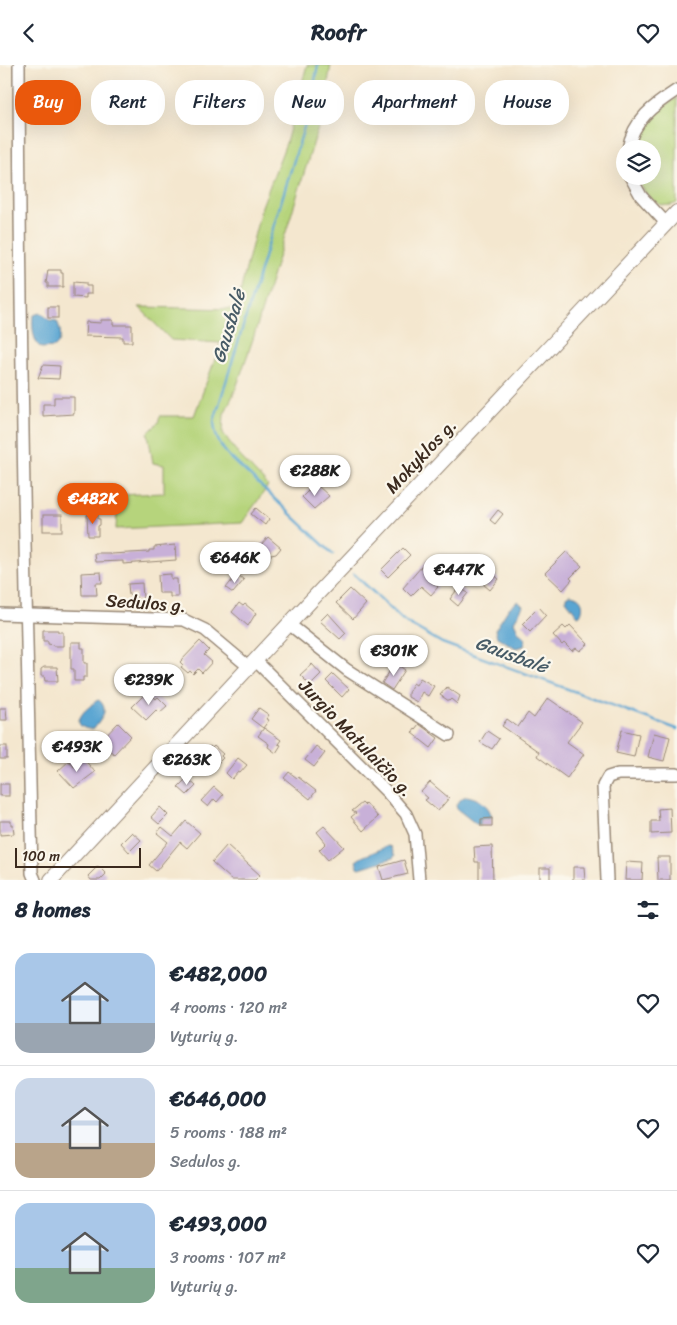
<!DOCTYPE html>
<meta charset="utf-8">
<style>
body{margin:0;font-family:Sriracha,sans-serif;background:#f2f2f3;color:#1f2937;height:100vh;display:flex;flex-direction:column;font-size:19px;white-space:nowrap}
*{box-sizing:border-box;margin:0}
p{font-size:16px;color:#747a83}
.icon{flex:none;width:28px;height:28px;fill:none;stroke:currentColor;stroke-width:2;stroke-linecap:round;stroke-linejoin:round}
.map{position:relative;height:815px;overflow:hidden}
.sheet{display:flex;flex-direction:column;background:#fff;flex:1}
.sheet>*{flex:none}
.guide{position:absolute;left:15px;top:15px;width:648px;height:45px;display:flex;gap:10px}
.buttons{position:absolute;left:616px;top:75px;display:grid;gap:10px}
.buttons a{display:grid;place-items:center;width:45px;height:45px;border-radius:50%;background:#fff;box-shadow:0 5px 20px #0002;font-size:25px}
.scale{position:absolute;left:15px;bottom:12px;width:126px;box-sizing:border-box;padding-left:5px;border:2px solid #3b2a1e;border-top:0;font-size:14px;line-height:18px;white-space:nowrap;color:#3b2a1e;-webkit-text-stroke:4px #fbf7ec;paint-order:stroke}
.price{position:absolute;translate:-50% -42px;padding:0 11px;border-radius:18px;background:#fff;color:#222;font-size:16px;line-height:32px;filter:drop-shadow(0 1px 2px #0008)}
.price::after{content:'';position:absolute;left:50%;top:30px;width:15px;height:11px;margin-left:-8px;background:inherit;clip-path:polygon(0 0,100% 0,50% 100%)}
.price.active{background:#ea580c;color:#fff}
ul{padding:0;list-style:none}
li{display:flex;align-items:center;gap:15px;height:125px;padding:0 15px}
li+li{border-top:1px solid #e0e1e3}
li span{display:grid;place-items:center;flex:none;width:140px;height:100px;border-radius:15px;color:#555}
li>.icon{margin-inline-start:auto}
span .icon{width:60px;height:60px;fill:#fffc;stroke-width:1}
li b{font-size:21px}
h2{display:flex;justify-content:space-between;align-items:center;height:60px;padding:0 15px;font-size:21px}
.tag{padding:0 18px;border-radius:20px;background:#fff;box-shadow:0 5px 20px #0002;font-size:18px;line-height:45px}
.tag.active{background:#ea580c;color:#fff}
header{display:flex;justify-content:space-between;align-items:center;height:65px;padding:0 15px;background:#fff;font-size:22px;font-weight:800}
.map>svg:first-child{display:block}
</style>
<header><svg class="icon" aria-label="back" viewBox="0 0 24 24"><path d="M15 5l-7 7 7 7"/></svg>Roofr<svg class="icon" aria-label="heart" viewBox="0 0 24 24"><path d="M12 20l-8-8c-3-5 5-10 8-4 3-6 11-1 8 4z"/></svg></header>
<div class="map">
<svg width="677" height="815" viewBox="0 0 677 815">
<rect width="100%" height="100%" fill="#fbf7ec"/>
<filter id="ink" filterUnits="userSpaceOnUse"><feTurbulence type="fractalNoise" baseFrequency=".02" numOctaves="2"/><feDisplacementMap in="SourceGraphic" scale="10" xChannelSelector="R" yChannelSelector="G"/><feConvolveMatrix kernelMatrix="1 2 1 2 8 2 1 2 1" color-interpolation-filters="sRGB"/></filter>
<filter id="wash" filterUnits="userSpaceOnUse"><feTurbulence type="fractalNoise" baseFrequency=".0096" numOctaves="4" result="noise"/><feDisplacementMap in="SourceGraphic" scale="20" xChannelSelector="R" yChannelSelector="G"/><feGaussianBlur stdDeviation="1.12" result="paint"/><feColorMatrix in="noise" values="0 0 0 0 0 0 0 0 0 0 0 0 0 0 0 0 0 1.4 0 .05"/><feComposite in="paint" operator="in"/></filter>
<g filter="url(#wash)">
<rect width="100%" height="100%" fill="#f4e7cf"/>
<!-- green -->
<g fill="#b6d47b" stroke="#787f4c">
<path d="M307,0H331L322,50L253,274L235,326L224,349L223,368L239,390L268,421L242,458L116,464L118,430L164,428V400L153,398L148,368L158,358L160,351H194L221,278L171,275L139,242L236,244L261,144L286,78Z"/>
<path d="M677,33V138C658,147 643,129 637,111H652V84H635C641,60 657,45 677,33Z"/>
</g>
<!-- water -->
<g fill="#5aa5d2" stroke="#4a6878">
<path d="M42,248L49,255L57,256C61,265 63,275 55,282L41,283C33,277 32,261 33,251L36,249Z"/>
<path d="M569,530C581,530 586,540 580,550L578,551L566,535V532Z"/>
<path d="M518,536L523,541L514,557L518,566L526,573L524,581L516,583L497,572L495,565L509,543Z"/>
<path d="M99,635C110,645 101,654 94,664C86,665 74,661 81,651C84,645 91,641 96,636Z"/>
<path d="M467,731C479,733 489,740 492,752L480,753V760L476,759L457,744L456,740L462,733Z"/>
<path d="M388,781L391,782L395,791L393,793L360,803L358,802L356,796L362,792Z"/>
</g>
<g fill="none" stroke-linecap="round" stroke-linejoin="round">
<!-- stream -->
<g stroke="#5aa5d2" stroke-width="2.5">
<path d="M318,0L309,46L214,356C215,371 219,380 229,391L333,489"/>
<path d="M354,509L404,556L442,578L677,664"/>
</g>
</g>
<g id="blocks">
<!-- building -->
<g fill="#c8b0d8">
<path d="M48,205H61V208H63V222H48V218H46Z"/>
<path d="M73,217L86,218V221H91V229H86V233L73,232Z"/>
<rect x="48" y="242" width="10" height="11"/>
<path d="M101,255H113V260H132V277H123V272L85,271L86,257L101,258Z"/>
<path d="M43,300L60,301L59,314L38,313Z"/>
<path d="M54,332H74V349L43,351V339H54Z"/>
<path d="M317,420L329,431L314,444L302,432L312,422L314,423Z"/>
<path d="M256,443L269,454L265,460L251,449Z"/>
<path d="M498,445L503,449L495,459L490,455Z"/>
<rect x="43" y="450" width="19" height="16"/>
<path d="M87,450H98V454H100V460L98,461V471H88Z"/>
<path d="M268,472L281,483L276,489L266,491L260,497L252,490Z"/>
<path d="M175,480L176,495L123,499V496L95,497L94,488H110V489L149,487V485H154V482Z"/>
<path d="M403,483L410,490L388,512L381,505Z"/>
<path d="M566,487L582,501L570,513L572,515L563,525L545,508Z"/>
<path d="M428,494L435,501L426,511L438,522L431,530L421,521L411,531L403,523Z"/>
<path d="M489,506L499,514L490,525L483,519L485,518L482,515Z"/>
<path d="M101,507L102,518H96L97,530H82L81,508Z"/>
<path d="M171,509V514H177L178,532H170V528H159L158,510Z"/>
<path d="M237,509L244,515L233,528L226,523Z"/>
<path d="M142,518L143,535H136V529L129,530L128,519Z"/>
<path d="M459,522L468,528L458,541L450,534Z"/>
<path d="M350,524L366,539L353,554L336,538Z"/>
<path d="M239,538L243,541L245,539L256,548L248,561L232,547Z"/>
<path d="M539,542L546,550L530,567L522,559Z"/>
<path d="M328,548L346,568L340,574L320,556Z"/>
<path d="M570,560L588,579L580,586L576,583L572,586L564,578L562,580L553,570L563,561L566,564Z"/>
<path d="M43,565H58V567H63V581H53V580L48,579V576H43Z"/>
<path d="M200,576L209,585L204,590L212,597L202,608L198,604L193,609L190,606L188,608L181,602L183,600L180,597Z"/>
<path d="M71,577H81V583H84V598H87V612H83V616H74V604H71Z"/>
<path d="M395,598L405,605L392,625L382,618Z"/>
<path d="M312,599L321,609L310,620L300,610Z"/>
<path d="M44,602H57L58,616H45L44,611H41V604Z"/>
<path d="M333,609L349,624L342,632L326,616Z"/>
<path d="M420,613L434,621L428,631L422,627L417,637L408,632V628L413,618L416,620Z"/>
<path d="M447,622L460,631L457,639L451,634L449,636L440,630Z"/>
<path d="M148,626L156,634L158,632L167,641L159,648L156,645L146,655L132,642Z"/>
<path d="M548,633L582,657L567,677L584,689L567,713L537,691L539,687L502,661L507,654L518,662L528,648L534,653Z"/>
<path d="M0,643H6L7,655H0Z"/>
<path d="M259,643L269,650L266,654L269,655L263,663L251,654Z"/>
<path d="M118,658L131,671L114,689L100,677Z"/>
<path d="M419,659L438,673L431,683L412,668Z"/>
<path d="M264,663L281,675L278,679L281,680L276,688L268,682L269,679L258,671Z"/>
<path d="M622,665L639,669L634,692L616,688Z"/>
<path d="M487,666L499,674L492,684L480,677Z"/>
<path d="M654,668L670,672L664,696L648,692Z"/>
<path d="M64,673L73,682L68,687L59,678Z"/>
<rect x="0" y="681" width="7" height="13"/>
<path d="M210,681L212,683L214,681L223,689L221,691L223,693L216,700L203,689Z"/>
<path d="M316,681L325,688L314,702L305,695Z"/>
<path d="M83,693L95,707L74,723L58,706L69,696L74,702Z"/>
<path d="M238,693L247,700L240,708L238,707L232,714L226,708Z"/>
<path d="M289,707L297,713L298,712L316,726L310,734L284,713Z"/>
<path d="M187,713L196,721L187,730L178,722Z"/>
<path d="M430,717L449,733L438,746L425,735L428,733L421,727Z"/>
<rect x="0" y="719" width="9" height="12"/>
<path d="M214,722L223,730L217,737L214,734L208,742L201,736Z"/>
<path d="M362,738L364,740L366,738L378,752L363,766L351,752L356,748L352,746Z"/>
<path d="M160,742L168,750L159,759L151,752Z"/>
<path d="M670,743L671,768L651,769V756H659L658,744Z"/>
<path d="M492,753V761H481V754Z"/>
<path d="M0,756H11V760H13L14,769L0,770Z"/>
<path d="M186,756L200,768L187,783L180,777L156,806L149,800L168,777L157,768L162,762L173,771Z"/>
<path d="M324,761L344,782L328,795L319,785L326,778L317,767Z"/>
<path d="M132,767L141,775L129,787L121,778Z"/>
<path d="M227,780L260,810L255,815H232L212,797Z"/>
<path d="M492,781L493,815H479V797H475L474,782Z"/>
<path d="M657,792H670V815H658Z"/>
<path d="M404,795L408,809L383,815L379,802Z"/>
<path d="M626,797L643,798L642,815H625Z"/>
<path d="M98,801L106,809L100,815H91L88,811Z"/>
<path d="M573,802H584L585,815H573Z"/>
<rect x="540" y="803" width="10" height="12"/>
</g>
</g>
</g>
<g filter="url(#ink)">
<use href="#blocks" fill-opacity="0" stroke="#988876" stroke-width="1"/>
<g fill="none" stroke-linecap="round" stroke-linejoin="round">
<defs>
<g id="minor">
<path d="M19,0C20,269 26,538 32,808L35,815"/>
<path d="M628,84C633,55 654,40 677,25"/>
<path d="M630,111L641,131L666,158"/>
<path d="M0,549L184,555L205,565L249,602"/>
<path d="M289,559L347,605L449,670"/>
<path d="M255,595L386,726L406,749L415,769L419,815"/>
<path d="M607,815L603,721L608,712L618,709H677"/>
</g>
<path id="major" d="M51,815L289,559L677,147"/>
</defs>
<!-- minor casing -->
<use href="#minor" stroke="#988876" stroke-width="14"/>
<!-- major casing -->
<use href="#major" stroke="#988876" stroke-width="16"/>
<!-- minor -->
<use href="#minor" stroke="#fff" stroke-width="11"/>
<!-- major -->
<use href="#major" stroke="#fff" stroke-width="14"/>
</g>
</g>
<g text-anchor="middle" stroke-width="4.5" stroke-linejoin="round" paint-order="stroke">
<!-- street labels -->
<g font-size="18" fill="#3b2a1e" stroke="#fbf7ec">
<text transform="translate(421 391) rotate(-47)" y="6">Mokyklos g.</text>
<text transform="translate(146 538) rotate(4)" y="6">Sedulos g.</text>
<text transform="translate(356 673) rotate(46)" y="6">Jurgio Matulaičio g.</text>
</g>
<!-- water labels -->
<g font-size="19" font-style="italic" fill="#475b66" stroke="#fbf7ec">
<text transform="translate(228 261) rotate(-73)" y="7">Gausbalė</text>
<text transform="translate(512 589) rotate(20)" y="7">Gausbalė</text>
</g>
</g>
</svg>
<div class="buttons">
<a><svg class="icon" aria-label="layers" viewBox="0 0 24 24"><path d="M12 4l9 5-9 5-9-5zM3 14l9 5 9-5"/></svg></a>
</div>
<div class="scale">100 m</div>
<b class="price" style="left:315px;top:432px">€288K</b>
<b class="price active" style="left:93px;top:460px">€482K</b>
<b class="price" style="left:235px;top:519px">€646K</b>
<b class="price" style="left:459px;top:531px">€447K</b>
<b class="price" style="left:394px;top:612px">€301K</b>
<b class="price" style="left:149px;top:641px">€239K</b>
<b class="price" style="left:77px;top:708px">€493K</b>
<b class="price" style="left:187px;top:721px">€263K</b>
<div class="guide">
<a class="tag active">Buy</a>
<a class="tag">Rent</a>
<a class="tag">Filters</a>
<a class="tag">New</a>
<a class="tag">Apartment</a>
<a class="tag">House</a>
</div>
</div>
<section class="sheet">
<h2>8 homes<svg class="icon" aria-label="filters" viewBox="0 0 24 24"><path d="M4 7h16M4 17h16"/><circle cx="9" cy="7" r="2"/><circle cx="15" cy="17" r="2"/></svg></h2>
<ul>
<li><span style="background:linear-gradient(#a9c7e8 70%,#9aa5b1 0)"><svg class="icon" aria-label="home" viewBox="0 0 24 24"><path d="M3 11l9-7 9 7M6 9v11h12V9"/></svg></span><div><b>€482,000</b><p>4 rooms · 120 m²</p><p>Vyturių g.</p></div><svg class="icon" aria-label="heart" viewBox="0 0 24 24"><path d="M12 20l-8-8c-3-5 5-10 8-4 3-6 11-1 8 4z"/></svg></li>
<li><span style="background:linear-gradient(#c9d6e8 65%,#b9a48a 0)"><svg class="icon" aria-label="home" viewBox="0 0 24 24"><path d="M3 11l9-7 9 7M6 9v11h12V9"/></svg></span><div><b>€646,000</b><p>5 rooms · 188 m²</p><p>Sedulos g.</p></div><svg class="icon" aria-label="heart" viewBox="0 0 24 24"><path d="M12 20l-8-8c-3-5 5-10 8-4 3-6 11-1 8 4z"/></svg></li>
<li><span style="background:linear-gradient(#a9c7e8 65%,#7fa58c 0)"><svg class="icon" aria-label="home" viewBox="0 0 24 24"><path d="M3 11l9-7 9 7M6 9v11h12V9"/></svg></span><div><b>€493,000</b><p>3 rooms · 107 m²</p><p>Vyturių g.</p></div><svg class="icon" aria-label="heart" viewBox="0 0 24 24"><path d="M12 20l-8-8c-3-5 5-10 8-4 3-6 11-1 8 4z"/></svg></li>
</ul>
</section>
